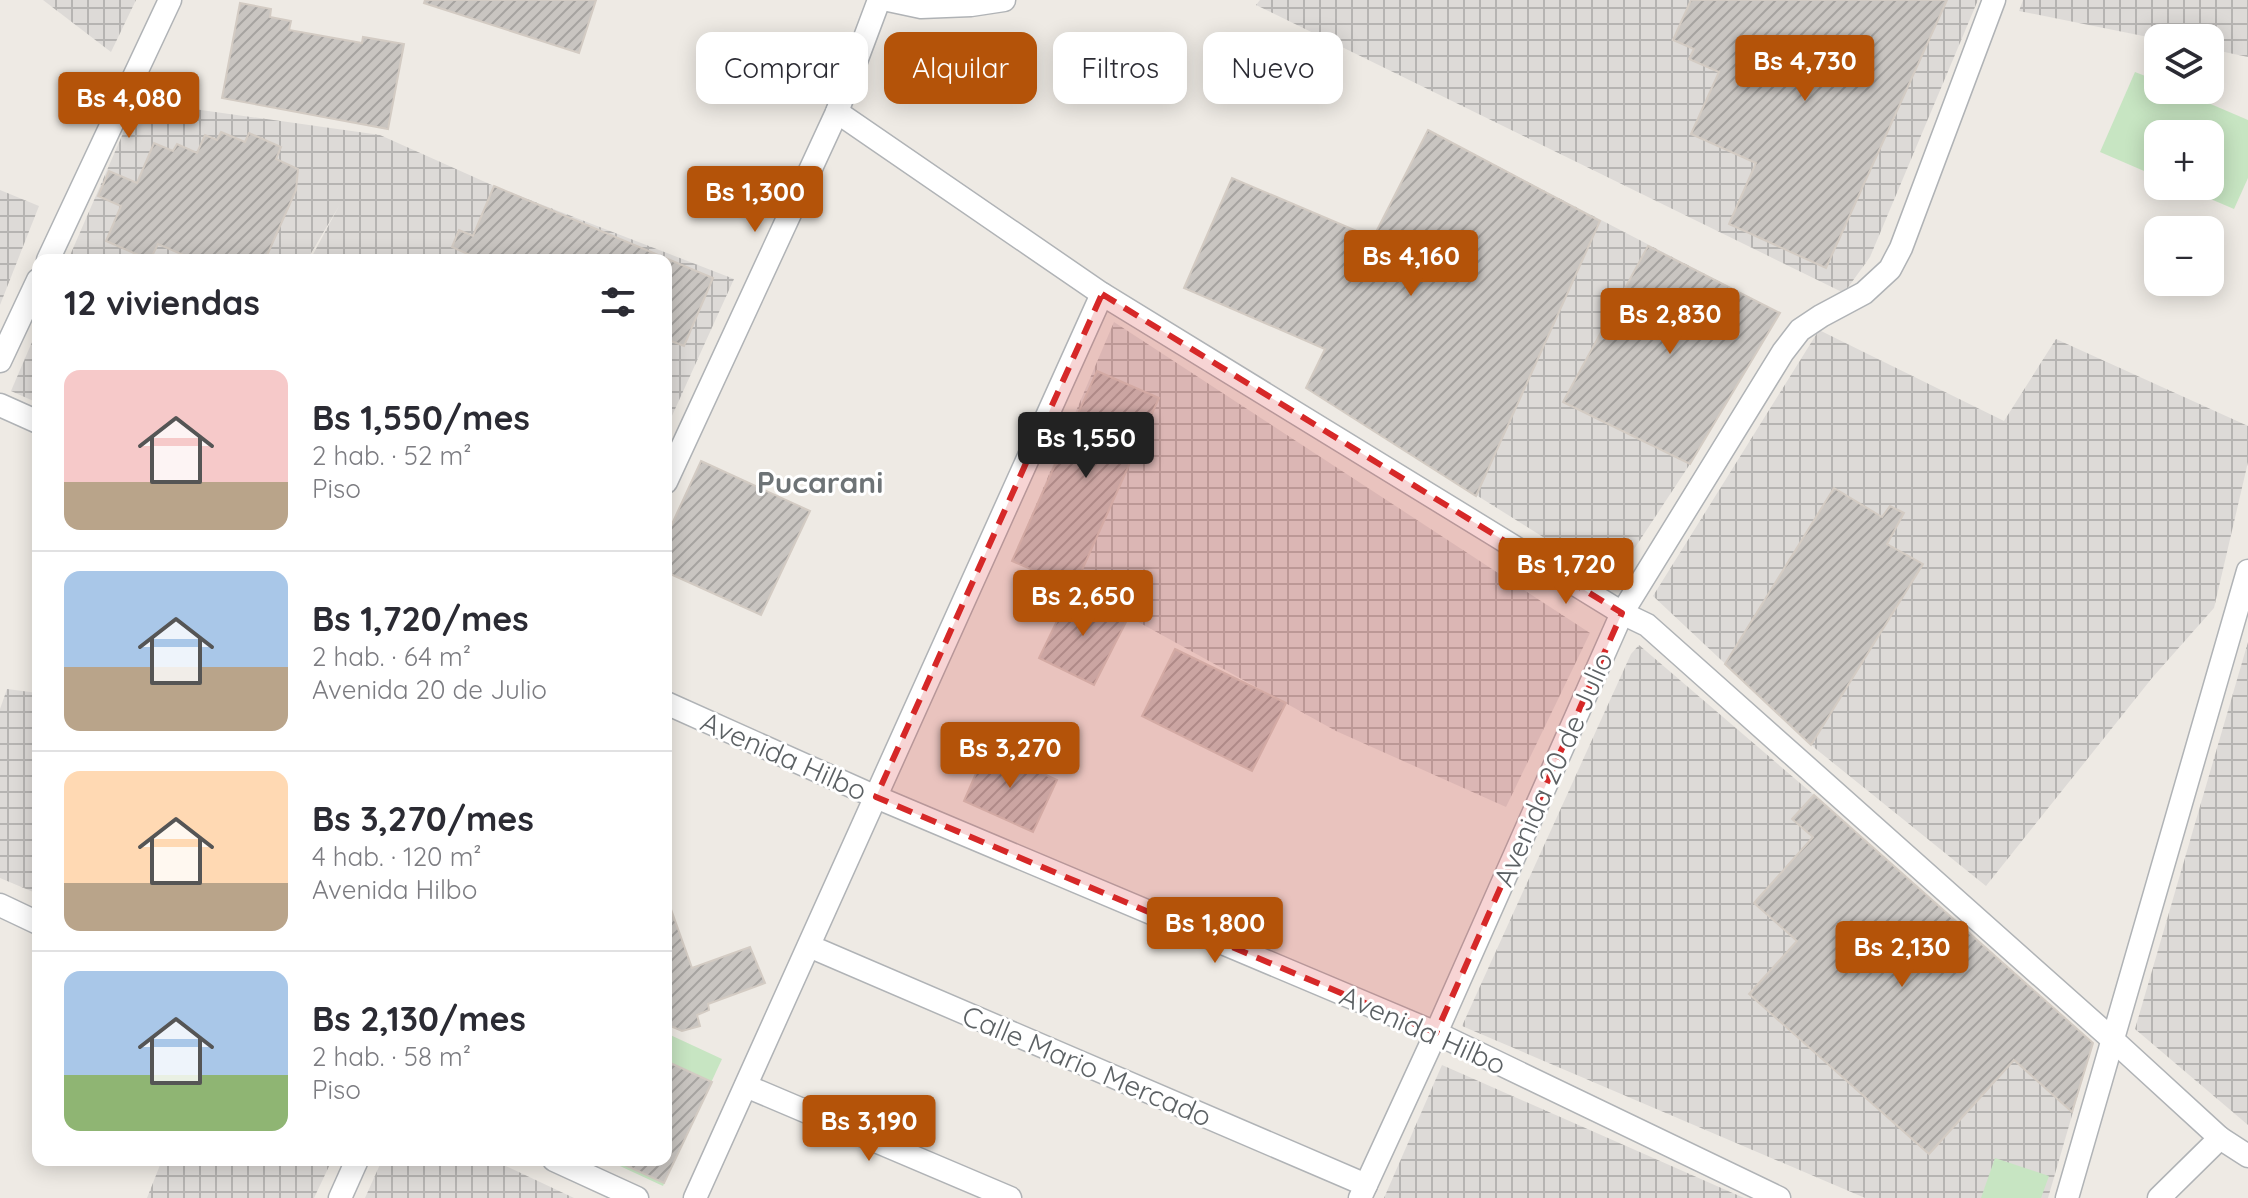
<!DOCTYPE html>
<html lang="es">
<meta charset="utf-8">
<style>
body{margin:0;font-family:Quicksand,sans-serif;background:#f7f7f7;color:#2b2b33;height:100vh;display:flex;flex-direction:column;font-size:30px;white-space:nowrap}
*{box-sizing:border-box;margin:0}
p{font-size:26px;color:#7c7c81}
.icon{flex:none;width:44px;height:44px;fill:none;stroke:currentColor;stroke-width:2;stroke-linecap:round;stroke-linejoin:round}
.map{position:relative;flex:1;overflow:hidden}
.panel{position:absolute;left:32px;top:254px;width:640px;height:912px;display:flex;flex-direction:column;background:#fff;border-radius:16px;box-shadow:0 4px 20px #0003}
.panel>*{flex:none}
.hud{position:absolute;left:696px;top:32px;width:760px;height:72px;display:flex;gap:16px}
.buttons{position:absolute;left:2144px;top:24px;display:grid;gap:16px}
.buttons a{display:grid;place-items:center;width:80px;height:80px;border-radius:16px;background:#fff;box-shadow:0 4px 20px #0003;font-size:40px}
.price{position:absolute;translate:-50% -68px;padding:0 18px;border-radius:8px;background:#b45309;color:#fff;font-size:26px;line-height:52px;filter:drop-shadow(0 2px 4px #0008)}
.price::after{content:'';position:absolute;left:50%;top:48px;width:24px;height:18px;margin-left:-12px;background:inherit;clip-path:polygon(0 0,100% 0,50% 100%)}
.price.active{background:#222;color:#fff}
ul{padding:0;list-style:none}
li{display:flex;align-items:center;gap:24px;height:200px;padding:0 32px}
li+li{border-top:2px solid #e1e1e2}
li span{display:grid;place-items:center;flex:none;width:224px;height:160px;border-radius:16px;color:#555}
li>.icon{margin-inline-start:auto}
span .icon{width:96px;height:96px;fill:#fffc;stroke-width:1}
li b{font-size:34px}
h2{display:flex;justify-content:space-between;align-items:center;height:96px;padding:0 32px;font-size:34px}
.tag{padding:0 28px;border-radius:16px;background:#fff;box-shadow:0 4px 20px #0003;font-size:28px;line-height:72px}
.tag.active{background:#b45309;color:#fff}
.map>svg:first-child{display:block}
</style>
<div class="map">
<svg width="2248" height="1198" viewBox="0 0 2248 1198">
<defs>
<pattern id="industrial-grid" width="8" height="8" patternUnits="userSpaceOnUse" patternTransform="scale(2)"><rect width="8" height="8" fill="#dddad7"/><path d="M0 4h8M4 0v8" fill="none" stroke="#b6b4b2"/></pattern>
<pattern id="building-hatch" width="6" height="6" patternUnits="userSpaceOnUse" patternTransform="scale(2)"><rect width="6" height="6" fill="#c9c5c1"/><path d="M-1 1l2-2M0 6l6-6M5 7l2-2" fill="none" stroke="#a6a3a0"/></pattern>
</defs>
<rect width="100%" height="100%" fill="#eeeae4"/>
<!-- industrial -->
<g fill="url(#industrial-grid)">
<path d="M43,0H136L111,52Z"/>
<path d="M1260,0H1978L1870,257L1844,293L1256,5Z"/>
<path d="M2023,0H2248V57L2210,49V38L2158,39L2019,11Z"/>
<path d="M137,101L380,135L494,186L734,279L666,429V260H310L339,206L307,260H68Z"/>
<path d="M1428,130L1780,313L1690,464L1613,581L1306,388Z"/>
<path d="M0,190L39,206L0,305Z"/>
<path d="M1114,322L1590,633L1506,807L1336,731L1015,554Z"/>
<path d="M38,328V403L11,391Z"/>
<path d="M1819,330L2004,421L2056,339L2248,426V462L2214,608L2152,678L1986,886L1816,749L1653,596Z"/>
<path d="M2248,642V1125L2135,1029Z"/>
<path d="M1639,645L1814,795L2093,1043L2048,1198H1865L1462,1026L1631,654Z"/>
<path d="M7,689L38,693V894L0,878V709Z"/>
<path d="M1442,1065L1744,1198H1384Z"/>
<path d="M162,1160H332L314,1198H147Z"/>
<path d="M382,1160H493L574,1198H365Z"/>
</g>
<!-- green -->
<g fill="#c7e5c2">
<path d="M2135,72L2158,81V90H2178L2248,120V178L2234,209L2180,186H2210V134H2158V177L2100,152Z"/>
<path d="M666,1033L722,1059L663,1186L607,1160H666Z"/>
<path d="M1995,1158L2049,1176L2041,1198H1981Z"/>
</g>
<!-- building -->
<g fill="url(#building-hatch)" stroke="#d3cbc3" stroke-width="2">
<path d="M425,0H596L579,53L424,3Z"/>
<path d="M1691,0H1947L1826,268L1729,224L1756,163L1691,134L1719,72L1689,59L1694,49L1673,40Z"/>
<path d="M240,3L271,9L270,17L291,21L289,30L362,43L363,37L404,44L388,129L222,98Z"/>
<path d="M1428,130L1600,221L1476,496L1306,388L1325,349L1184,288L1232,178L1373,238Z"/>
<path d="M221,132L245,142L249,133L281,147L276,159L298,169L296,190L265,260H195L158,244L150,260L106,241L121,206L98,196L109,171L137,183L154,143L173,151L177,144L197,153L205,135L217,140Z"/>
<path d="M494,186L713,278L684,346L666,339V260H481L452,247L459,230L473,236Z"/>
<path d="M1648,246L1780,313L1690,464L1563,402Z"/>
<path d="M1097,371L1159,398L1074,588L1012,561Z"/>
<path d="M701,461L810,511L761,615L666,572V537Z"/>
<path d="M1834,488L1882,517L1890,506L1904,513L1887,544L1923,564L1811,745L1725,664Z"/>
<path d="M1072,590L1128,618L1094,685L1039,658Z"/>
<path d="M1175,649L1286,703L1252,771L1142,716Z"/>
<path d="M987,748L1057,780L1033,832L964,801Z"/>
<path d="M1814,795L2093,1043L2072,1112L2014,1060L1929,1154L1749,994L1797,941L1754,903L1813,837L1792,819Z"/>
<path d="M666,901H668L692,968L750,947L765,983L708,1004L709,1010L697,1015L700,1026L682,1031L666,1024Z"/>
<path d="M666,1061L712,1082L664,1183L614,1160H666Z"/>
</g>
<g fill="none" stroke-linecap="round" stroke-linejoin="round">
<defs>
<g id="minor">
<path d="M888,0L921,7L971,5L1004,0"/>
<path d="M837,112L1102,294L1622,613L1647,625L2113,1040L2220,1138L2248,1156"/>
<path d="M48,260L170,0"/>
<path d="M0,361L38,280"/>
<path d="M0,405L38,422"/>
<path d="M666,482L837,112L879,0"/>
<path d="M666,703L876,797L1436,1033L1779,1198"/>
<path d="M0,905L38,923"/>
<path d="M809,946L1366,1185"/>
<path d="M746,1086L1010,1198"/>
<path d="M554,1160L637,1198"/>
<path d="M340,1198L357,1160"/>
<path d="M695,1198L1102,294"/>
<path d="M1360,1198L1436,1033L1622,613L1783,352L1800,330L1821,316L1864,293L1890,269L1901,248L1994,0"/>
<path d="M2067,1198L2248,571"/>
<path d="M2159,1198L2220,1138"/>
</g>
</defs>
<!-- minor casing -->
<use href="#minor" stroke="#b0b3b6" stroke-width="25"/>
<!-- minor -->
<use href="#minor" stroke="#fff" stroke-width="22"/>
</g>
<!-- marked area -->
<path fill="#d62828" fill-opacity="0.2" stroke="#d62828" stroke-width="6" stroke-dasharray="16 10" stroke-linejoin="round" d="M1102,294L1622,613L1436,1033L876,797Z"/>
<g text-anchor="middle" stroke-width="6" stroke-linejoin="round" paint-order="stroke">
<!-- street labels -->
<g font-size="28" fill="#5c6164" stroke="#fff">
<text transform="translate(784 756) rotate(24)" y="10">Avenida Hilbo</text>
<text transform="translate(1553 769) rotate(-66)" y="10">Avenida 20 de Julio</text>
<text transform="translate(1423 1030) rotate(24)" y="10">Avenida Hilbo</text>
<text transform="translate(1087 1066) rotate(23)" y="10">Calle Mario Mercado</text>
</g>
<!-- neighbourhood labels -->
<g font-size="30" font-weight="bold" fill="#6d7376" stroke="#fff">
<text x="820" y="493">Pucarani</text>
</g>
</g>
</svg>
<div class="buttons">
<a><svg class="icon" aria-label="layers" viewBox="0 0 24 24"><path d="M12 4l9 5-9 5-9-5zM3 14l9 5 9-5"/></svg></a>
<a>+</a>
<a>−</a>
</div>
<b class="price" style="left:1805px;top:103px">Bs 4,730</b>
<b class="price" style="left:129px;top:140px">Bs 4,080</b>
<b class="price" style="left:755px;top:234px">Bs 1,300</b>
<b class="price" style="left:1411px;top:298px">Bs 4,160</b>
<b class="price" style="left:1670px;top:356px">Bs 2,830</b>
<b class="price active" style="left:1086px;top:480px">Bs 1,550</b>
<b class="price" style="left:1566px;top:606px">Bs 1,720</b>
<b class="price" style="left:1083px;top:638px">Bs 2,650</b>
<b class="price" style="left:1010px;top:790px">Bs 3,270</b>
<b class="price" style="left:1215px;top:965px">Bs 1,800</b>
<b class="price" style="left:1902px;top:989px">Bs 2,130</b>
<b class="price" style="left:869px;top:1163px">Bs 3,190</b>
<div class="hud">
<a class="tag">Comprar</a>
<a class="tag active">Alquilar</a>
<a class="tag">Filtros</a>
<a class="tag">Nuevo</a>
</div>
<section class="panel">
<h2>12 viviendas<svg class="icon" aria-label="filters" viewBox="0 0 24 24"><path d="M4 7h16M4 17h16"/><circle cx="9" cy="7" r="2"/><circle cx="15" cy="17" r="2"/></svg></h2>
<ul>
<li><span style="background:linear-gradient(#f6c9c9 70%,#b9a48a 0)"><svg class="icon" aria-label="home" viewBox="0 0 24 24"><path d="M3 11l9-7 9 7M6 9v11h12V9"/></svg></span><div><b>Bs 1,550/mes</b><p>2 hab. · 52 m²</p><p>Piso</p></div></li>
<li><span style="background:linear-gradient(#a9c7e8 60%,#b9a48a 0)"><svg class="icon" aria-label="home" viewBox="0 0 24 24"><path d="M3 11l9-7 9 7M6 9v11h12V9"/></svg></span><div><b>Bs 1,720/mes</b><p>2 hab. · 64 m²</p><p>Avenida 20 de Julio</p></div></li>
<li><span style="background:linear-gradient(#ffd9b3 70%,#b9a48a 0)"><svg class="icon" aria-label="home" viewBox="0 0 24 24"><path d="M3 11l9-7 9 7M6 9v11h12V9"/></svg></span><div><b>Bs 3,270/mes</b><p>4 hab. · 120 m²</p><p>Avenida Hilbo</p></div></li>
<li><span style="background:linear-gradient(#a9c7e8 65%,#8fb573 0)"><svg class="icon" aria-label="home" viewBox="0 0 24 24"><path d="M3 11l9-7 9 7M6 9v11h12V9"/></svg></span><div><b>Bs 2,130/mes</b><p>2 hab. · 58 m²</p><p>Piso</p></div></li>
</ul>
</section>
</div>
